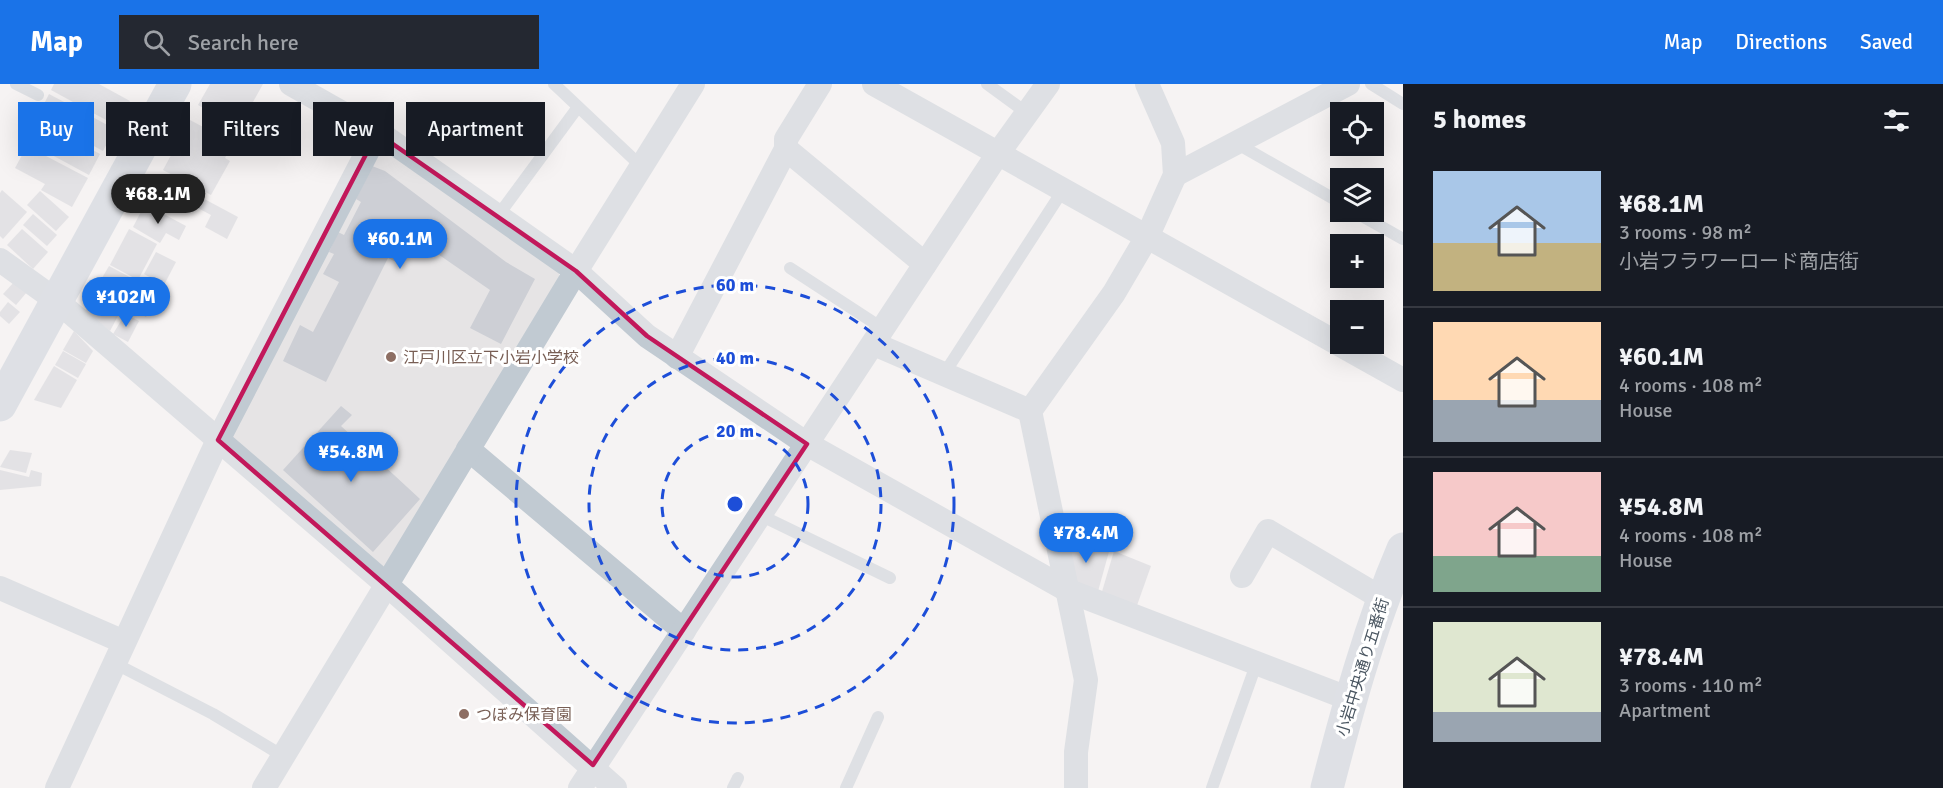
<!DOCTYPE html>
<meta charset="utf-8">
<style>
body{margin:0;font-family:Signika,"Noto Sans JP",sans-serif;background:#242831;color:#f1f3f6;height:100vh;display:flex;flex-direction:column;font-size:22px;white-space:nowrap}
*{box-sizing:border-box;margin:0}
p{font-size:20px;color:#9ea1a6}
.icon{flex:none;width:33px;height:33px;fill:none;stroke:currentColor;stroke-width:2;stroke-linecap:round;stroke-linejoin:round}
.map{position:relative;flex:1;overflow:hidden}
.panel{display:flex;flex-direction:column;background:#171b24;width:540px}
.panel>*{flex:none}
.banner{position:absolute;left:18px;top:18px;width:570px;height:54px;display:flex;gap:12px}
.controls{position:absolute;left:1330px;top:18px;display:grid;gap:12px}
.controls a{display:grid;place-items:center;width:54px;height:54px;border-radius:0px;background:#171b24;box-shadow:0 6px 24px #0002;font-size:30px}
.price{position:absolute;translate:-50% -51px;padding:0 14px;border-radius:21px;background:#1a73e8;color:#fff;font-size:20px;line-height:39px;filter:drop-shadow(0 2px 3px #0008)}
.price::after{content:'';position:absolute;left:50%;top:36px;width:18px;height:14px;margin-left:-9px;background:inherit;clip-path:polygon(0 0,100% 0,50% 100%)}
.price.on{background:#222;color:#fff}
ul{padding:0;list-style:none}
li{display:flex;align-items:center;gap:18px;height:150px;padding:0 30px}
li+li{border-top:2px solid #363941}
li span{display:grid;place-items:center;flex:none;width:168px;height:120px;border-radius:0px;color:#555}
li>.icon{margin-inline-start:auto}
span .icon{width:72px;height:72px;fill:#fffc;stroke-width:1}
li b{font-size:26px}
h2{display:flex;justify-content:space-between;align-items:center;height:72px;padding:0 30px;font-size:26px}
.chip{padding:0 21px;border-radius:0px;background:#171b24;box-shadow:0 6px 24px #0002;font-size:21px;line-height:54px}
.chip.on{background:#1a73e8;color:#fff}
header{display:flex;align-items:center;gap:36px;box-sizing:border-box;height:84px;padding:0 30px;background:#1a73e8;color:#fff}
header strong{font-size:28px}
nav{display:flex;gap:33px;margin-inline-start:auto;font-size:21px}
.search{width:420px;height:54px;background:#242831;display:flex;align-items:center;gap:15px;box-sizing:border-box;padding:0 21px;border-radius:0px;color:#9ea1a6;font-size:22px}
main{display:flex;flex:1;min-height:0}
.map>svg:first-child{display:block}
</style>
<header>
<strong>Map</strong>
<div class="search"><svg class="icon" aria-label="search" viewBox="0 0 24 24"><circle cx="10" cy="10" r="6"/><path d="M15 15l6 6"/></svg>Search here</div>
<nav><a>Map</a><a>Directions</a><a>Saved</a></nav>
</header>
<main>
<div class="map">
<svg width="1403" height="704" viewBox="0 0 1403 704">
<rect width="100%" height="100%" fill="#f5f3f3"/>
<!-- education -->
<path fill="#e6e4e5" d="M383,63L559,188V195L387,481L380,484L229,351L376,66Z"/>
<!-- building -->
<g fill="#cdcfd5">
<path d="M54,0H99L130,17L117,42L51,6Z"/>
<path d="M210,0H263L243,36L237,33L233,41L198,21Z"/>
<path d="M49,10L115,45L103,67L38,32Z"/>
<path d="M37,36L100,70L89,91L26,57Z"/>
<path d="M190,36L233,59L225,74L230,77L211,111L163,86Z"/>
<path d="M27,62L88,94L72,123L41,106L45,100L15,84Z"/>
<path d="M372,82L385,87L506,178L535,195L501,260L470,244L490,206L403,146L396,158L405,164L398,179L388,174L326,298L283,277L300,241L313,248L339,198L323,190L334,170L329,168L338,148L344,151L361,118L356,115Z"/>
<path d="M167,95L238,133L227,155L205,143L211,131L162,105Z"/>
<path d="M2,106L27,128L3,155L0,152V109Z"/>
<path d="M40,107L69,133L56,147L27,121Z"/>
<path d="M145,120L186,142L179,156L166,149L160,159L133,143Z"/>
<path d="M33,130L57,151L47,162L23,141Z"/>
<path d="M22,145L48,168L33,185L7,161Z"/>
<path d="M129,145L157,160L138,196L110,181Z"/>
<path d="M156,168L176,178L164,201L144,190Z"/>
<path d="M109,182L137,197L130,210L102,194Z"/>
<path d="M15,197L27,208L16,221L3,210Z"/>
<path d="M142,198L160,207L146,233L129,223Z"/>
<path d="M111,203L128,213L110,247L85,227L93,212L103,218Z"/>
<path d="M8,218L20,228L9,240L0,232V228Z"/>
<path d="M125,230L139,237L128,258L113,250Z"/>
<path d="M74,247L93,267L86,279L63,266Z"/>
<path d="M63,267L86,280L78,294L55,281Z"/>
<path d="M54,282L77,296L61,324L34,316Z"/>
<path d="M341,322L352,331L341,342L420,415L373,468L283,386Z"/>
<path d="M10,366L32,369L26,389L0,383Z"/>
<path d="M0,386L29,393L31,386L42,389L41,402L0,406Z"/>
<path d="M1066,452L1110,464L1097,511L1072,503Z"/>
<path d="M1114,467L1151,482L1135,527L1101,511Z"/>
</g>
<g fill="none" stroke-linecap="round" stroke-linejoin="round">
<!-- lane -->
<g stroke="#c1cad2" stroke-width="12">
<path d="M16,0L38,11"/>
<path d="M554,0L642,83"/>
<path d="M987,0L1027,29"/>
<path d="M1371,0L1403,20"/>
<path d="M1236,59L1341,119"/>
<path d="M1355,128L1403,155"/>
<path d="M497,133L578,23"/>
<path d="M790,184L882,244"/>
<path d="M944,290L1063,106"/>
<path d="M762,432L890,494"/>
<path d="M114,579L213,630L283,672"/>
<path d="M733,704L738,694"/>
<path d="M846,704L878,633"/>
<path d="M1212,704L1257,578"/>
</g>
<!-- street -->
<g stroke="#c1cad2" stroke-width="24">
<path d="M291,0L388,55L576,187L647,252L807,360L1069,507L1350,615"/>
<path d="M820,0L786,55V65L925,180"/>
<path d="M874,0L1403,296"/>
<path d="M1175,91L1348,0"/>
<path d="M0,176L57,217L387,501L615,704"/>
<path d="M874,260L1030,327"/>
<path d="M677,273L786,65"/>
<path d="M468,365L684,547"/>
<path d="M1242,492L1268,447L1383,515"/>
<path d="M0,504L124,558"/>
<path d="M57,704L218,356L377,49"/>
<path d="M264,704L576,187L693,0"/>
<path d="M580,704L999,68L1048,0"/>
<path d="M1076,704V668L1086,596L1030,327L1114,209L1148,151L1175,91L1173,59L1147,0"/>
</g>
<!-- secondary -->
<g stroke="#c1cbd6" stroke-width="33">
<path d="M0,321L175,0"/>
<path d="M1327,704C1348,623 1370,542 1403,465"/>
</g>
</g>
<!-- marked area -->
<path d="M0 0H1403V704H0ZM377,49L576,187L647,252L807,360L593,681L218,356Z" fill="#f5f3f3" fill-opacity=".55" fill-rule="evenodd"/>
<path fill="none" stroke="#c2185b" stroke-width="4.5" stroke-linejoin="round" d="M377,49L576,187L647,252L807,360L593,681L218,356Z"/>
<!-- distance rings -->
<g fill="none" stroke="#1d4ed8" stroke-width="3" stroke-dasharray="10 8">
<circle cx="735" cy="420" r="73"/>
<circle cx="735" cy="420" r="146"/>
<circle cx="735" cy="420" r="219"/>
</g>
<!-- markers -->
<g fill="#8d6e63" stroke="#fff" stroke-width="2">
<circle cx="391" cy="273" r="6"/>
<circle cx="464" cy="630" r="6"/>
</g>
<g text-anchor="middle" stroke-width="6" stroke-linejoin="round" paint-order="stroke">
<!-- education labels -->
<g font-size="16" fill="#785e54" stroke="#fff" text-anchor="start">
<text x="403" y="279">江戸川区立下小岩小学校</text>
<text x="476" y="636">つぼみ保育園</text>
</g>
<!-- street labels -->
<g font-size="16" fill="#4a5661" stroke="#fff">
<text transform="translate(1362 583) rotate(-73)" y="6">小岩中央通り五番街</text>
</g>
</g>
<circle cx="735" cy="420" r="9" fill="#1d4ed8" stroke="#fff" stroke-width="3"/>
<g font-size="18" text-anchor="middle" font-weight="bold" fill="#1d4ed8" stroke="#fff" stroke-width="6" stroke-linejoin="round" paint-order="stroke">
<text x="735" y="207">60 m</text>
<text x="735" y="280">40 m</text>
<text x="735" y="353">20 m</text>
</g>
</svg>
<div class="controls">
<a><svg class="icon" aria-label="locate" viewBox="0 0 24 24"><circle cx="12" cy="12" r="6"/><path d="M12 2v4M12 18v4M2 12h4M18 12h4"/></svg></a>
<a><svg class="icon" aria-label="layers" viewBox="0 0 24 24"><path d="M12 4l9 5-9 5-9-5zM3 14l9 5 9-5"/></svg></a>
<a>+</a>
<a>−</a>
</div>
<b class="price on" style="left:158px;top:141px">¥68.1M</b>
<b class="price" style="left:400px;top:186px">¥60.1M</b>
<b class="price" style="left:126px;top:244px">¥102M</b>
<b class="price" style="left:351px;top:399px">¥54.8M</b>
<b class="price" style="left:1086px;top:480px">¥78.4M</b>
<div class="banner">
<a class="chip on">Buy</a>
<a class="chip">Rent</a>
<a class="chip">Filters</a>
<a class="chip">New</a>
<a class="chip">Apartment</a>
</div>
</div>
<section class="panel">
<h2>5 homes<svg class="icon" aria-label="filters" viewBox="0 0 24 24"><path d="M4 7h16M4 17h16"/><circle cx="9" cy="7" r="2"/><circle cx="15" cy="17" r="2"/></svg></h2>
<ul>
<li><span style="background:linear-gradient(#a9c7e8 60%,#c2b280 0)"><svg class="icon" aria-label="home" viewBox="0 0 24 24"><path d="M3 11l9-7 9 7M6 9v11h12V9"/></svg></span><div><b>¥68.1M</b><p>3 rooms · 98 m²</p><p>小岩フラワーロード商店街</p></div></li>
<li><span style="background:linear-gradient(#ffd9b3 65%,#9aa5b1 0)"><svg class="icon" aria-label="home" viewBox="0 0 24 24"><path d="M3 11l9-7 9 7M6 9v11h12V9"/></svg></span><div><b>¥60.1M</b><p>4 rooms · 108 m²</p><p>House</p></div></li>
<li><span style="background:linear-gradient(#f6c9c9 70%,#7fa58c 0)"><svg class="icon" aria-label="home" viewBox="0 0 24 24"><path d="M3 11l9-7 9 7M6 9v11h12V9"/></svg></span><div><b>¥54.8M</b><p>4 rooms · 108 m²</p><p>House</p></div></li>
<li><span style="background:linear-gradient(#dfe7d0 75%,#9aa5b1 0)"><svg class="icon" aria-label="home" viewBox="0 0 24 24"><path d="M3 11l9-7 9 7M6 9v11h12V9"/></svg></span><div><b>¥78.4M</b><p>3 rooms · 110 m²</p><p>Apartment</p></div></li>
</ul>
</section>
</main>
